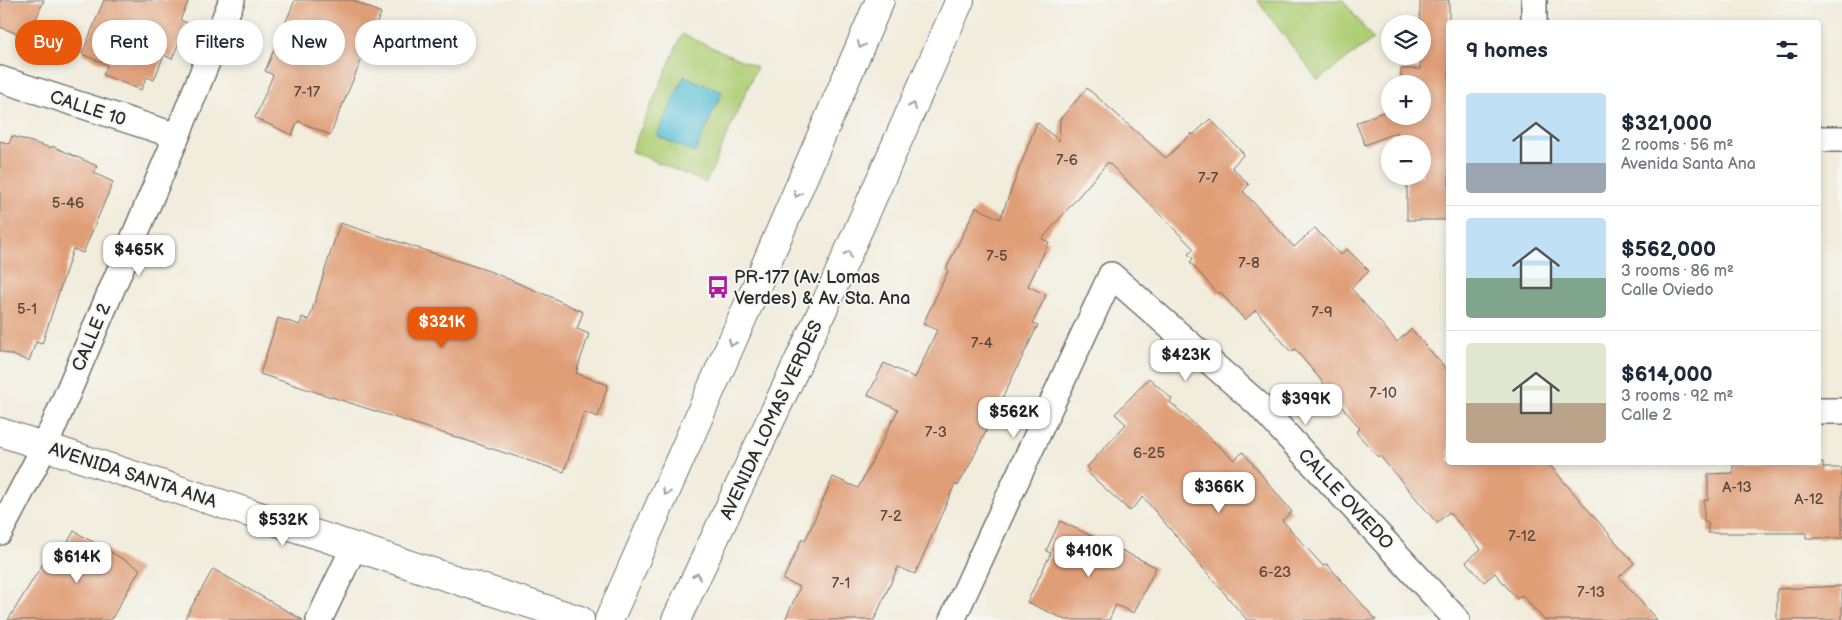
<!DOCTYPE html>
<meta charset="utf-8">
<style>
body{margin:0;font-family:"Balsamiq Sans",sans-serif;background:#f2f2f3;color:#1f2937;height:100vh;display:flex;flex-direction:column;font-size:19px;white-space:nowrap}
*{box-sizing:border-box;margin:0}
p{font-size:16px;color:#747a83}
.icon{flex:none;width:28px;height:28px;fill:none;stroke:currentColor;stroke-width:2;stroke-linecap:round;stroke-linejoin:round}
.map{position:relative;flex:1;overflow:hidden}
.sheet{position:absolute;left:1446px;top:20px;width:375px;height:445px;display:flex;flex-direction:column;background:#fff;border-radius:5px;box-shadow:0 2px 8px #0003}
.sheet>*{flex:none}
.hud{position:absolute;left:15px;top:20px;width:475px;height:45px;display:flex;gap:10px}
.tools{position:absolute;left:1381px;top:15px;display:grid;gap:10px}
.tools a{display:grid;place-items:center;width:50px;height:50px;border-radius:50%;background:#fff;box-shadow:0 2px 8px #0003;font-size:25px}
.price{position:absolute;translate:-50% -42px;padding:0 11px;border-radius:10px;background:#fff;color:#222;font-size:16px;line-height:32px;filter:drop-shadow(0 1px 2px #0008)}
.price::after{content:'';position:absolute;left:50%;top:30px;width:15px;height:11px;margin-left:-8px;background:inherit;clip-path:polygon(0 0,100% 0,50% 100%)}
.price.active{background:#ea580c;color:#fff}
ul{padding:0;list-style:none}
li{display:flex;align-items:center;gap:15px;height:125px;padding:0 20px}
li+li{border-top:1px solid #e0e1e3}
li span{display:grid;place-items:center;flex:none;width:140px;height:100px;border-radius:5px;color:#555}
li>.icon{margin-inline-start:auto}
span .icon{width:60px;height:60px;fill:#fffc;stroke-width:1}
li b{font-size:21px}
h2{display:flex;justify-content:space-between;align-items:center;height:60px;padding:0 20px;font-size:21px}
.pill{padding:0 18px;border-radius:22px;background:#fff;box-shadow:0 2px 8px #0003;font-size:18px;line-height:45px}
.pill.active{background:#ea580c;color:#fff}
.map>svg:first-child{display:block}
</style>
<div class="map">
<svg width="1842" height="620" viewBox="0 0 1842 620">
<rect width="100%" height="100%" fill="#f6f6f2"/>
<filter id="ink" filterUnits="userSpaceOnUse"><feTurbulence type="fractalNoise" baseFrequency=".02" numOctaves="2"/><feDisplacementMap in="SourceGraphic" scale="10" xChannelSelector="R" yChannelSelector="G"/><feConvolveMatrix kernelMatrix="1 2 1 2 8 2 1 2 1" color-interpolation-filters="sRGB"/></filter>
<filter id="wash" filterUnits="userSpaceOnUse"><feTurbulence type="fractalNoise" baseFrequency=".0096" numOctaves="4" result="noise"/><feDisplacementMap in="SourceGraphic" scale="20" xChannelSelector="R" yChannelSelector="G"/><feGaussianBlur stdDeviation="1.12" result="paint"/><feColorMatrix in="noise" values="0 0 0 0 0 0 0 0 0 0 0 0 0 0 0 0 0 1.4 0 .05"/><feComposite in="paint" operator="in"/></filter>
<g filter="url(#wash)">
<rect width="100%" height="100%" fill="#f1ecdb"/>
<!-- green -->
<g fill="#afce75" stroke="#6d7c50">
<path d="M1257,0H1343L1373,39L1318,80Z"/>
<path d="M682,34L757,67L706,183L631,151Z"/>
</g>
<!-- water -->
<path fill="#57bdd5" stroke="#417480" d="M684,76L722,92L695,153L657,136Z"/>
<g id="blocks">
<!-- building -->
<g fill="#e09e77">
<path d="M0,0H44L28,38L0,27Z"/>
<path d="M104,0H189L180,20L187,23L172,59L164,55L154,80L147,77L141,90L103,75L107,65L82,54Z"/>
<path d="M295,0H352L381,13L330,135L298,121L292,135L255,118L273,75L265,71Z"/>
<path d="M1420,0H1449V220H1407V176H1422V144H1398L1397,132L1365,145L1356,123L1390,109V116H1422V84H1401V69H1420V56H1422V24H1420Z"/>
<path d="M1087,88L1166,158L1192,133L1193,135L1210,119L1244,154L1232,167L1249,185L1243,191L1294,247L1315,228L1340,255L1347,249L1369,271L1351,288L1397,342L1411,329L1449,372V462H1547L1634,563L1619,577L1657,620H1544L1522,595L1517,599L1495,573L1484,582L1466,562L1481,549L1449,512L1437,523L1379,455L1378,457L1356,432L1360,428L1324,386L1325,385L1295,349L1291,352L1256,310L1245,320L1220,292L1218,294L1190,262L1193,259L1188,254L1194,249L1108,162L1042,239L1049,242L1028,286L1046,295L1033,323L1038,325L972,460L958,486L955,484L915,574L898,567L874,620H785L800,587L783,580L802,539L805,541L833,477L858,488L898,410L868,395L884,363L915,378L937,330L923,324L948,271L946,269L976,207L1000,219L1037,122L1059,141L1060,119Z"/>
<path d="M12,136L51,148L52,146L97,166L94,173L113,182L83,253L73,249L42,344L36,342L29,361L0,351V141L9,144Z"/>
<path d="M340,223L489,271L551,297L583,312L577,329L589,334L576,373L608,385L598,417L584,412L564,472L260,374L278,318L300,325L302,317L309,320Z"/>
<path d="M1149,378L1172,399L1170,402L1234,460L1243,452L1292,512L1282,520L1323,566L1327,564L1376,620H1247L1143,497L1130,511L1088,473L1090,470L1087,467L1126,424L1115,414Z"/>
<path d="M1733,462L1823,463V468H1842V538H1806V533H1708V523L1704,522V500H1708V474L1733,473Z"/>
<path d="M1060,521L1156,567L1134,613L1116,605L1109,620H1066L1027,602L1051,553L1046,551Z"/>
<path d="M74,531L140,569L111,620H8L55,544L64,549Z"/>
<path d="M213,569L303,620H184Z"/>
<path d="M1842,586V620H1777V589Z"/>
</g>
</g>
</g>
<g filter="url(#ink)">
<use href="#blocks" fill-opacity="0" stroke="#706f69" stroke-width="1"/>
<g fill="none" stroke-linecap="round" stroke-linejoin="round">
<defs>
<g id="minor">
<path d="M1534,0V22"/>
<path d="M0,79L177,136"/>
<path d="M1819,139H1842"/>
<path d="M1819,411H1842"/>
<path d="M0,532L45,446L177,136L232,0"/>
<path d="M319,620L354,547"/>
<path d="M952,620L1111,275L1258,404L1457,620"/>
</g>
<path id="tertiary" d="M0,432L580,620"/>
<g id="trunk">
<path d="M609,620L750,301L880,0"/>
<path d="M676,620L825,305L960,0"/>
</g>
</defs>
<!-- minor casing -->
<use href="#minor" stroke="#706f69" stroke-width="28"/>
<!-- tertiary casing -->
<use href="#tertiary" stroke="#706f69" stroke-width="30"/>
<!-- trunk casing -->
<use href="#trunk" stroke="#706f69" stroke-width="30"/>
<!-- minor -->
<use href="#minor" stroke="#fff" stroke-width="25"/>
<!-- tertiary -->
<use href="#tertiary" stroke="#fff" stroke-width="28"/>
<!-- trunk -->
<use href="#trunk" stroke="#fff" stroke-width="28"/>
</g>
<!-- one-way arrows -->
<defs><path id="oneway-chevron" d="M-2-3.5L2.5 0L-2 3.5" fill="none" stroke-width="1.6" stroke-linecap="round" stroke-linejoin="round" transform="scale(1.25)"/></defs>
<g stroke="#a0a0a0">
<use href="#oneway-chevron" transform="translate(861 45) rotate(113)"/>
<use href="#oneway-chevron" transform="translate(913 106) rotate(-66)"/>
<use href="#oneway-chevron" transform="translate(797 194) rotate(113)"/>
<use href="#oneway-chevron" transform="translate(848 254) rotate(-66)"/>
<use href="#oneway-chevron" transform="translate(732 343) rotate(114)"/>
<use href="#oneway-chevron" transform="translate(666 492) rotate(114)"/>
<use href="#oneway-chevron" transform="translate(697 576) rotate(-65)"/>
</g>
</g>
<!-- icons -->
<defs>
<symbol id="bus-bare" viewBox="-9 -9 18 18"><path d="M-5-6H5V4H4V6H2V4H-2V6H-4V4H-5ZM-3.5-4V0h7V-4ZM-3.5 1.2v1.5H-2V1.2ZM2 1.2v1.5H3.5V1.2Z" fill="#b5179e" stroke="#f6f6f2" stroke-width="2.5" paint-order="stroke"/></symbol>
</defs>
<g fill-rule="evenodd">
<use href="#bus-bare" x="702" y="271" width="32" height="32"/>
</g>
<g text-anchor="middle" stroke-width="4" stroke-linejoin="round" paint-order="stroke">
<!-- number labels -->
<g font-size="15" fill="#58483e">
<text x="307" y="97">7-17</text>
<text x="1067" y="165">7-6</text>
<text x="1208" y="183">7-7</text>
<text x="68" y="208">5-46</text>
<text x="997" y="261">7-5</text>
<text x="1249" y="268">7-8</text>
<text x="27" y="314">5-1</text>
<text x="1322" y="317">7-9</text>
<text x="982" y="348">7-4</text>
<text x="1383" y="398">7-10</text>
<text x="936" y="437">7-3</text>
<text x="1149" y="458">6-25</text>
<text x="1737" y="492">A-13</text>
<text x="1809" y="504">A-12</text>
<text x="891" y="521">7-2</text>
<text x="1522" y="541">7-12</text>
<text x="1275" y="577">6-23</text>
<text x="841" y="588">7-1</text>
<text x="1591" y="597">7-13</text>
</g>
<!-- street labels -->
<g font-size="18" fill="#2b2b2b" stroke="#f6f6f2">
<text transform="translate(88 108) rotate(18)" y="6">CALLE 10</text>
<text transform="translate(91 337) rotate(-67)" y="6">CALLE 2</text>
<text transform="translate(771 420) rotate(-65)" y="6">AVENIDA LOMAS VERDES</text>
<text transform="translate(133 475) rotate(18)" y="6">AVENIDA SANTA ANA</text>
<text transform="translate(1346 499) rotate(47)" y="6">CALLE OVIEDO</text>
</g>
<!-- poi labels -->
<g font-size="18" fill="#2b2b2b" stroke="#f6f6f2" text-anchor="start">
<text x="734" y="283">PR-177 (Av. Lomas<tspan x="734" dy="21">Verdes) &amp; Av. Sta. Ana</tspan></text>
</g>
</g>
</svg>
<div class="tools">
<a><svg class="icon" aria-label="layers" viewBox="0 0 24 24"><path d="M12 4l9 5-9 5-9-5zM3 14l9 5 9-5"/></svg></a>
<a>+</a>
<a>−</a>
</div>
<b class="price" style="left:139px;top:277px">$465K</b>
<b class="price active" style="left:442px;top:349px">$321K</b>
<b class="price" style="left:1186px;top:382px">$423K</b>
<b class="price" style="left:1306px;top:426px">$399K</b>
<b class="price" style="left:1014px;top:439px">$562K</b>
<b class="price" style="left:1219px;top:514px">$366K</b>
<b class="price" style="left:283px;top:547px">$532K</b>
<b class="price" style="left:1089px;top:578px">$410K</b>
<b class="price" style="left:77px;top:584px">$614K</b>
<div class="hud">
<a class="pill active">Buy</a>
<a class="pill">Rent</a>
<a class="pill">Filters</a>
<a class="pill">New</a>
<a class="pill">Apartment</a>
</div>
<section class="sheet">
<h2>9 homes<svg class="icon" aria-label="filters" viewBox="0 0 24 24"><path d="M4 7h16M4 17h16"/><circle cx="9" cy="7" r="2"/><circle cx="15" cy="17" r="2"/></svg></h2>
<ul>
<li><span style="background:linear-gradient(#bfe0f5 70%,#9aa5b1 0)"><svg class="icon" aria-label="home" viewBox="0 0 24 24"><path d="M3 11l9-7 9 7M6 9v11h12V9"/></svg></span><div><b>$321,000</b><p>2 rooms · 56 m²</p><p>Avenida Santa Ana</p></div></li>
<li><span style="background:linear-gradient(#bfe0f5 60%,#7fa58c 0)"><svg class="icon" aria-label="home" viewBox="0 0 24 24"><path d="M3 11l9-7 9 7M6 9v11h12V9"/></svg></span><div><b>$562,000</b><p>3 rooms · 86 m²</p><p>Calle Oviedo</p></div></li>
<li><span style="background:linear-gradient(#dfe7d0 60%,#b9a48a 0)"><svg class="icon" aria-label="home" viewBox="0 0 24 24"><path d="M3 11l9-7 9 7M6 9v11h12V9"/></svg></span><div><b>$614,000</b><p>3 rooms · 92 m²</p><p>Calle 2</p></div></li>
</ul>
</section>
</div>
